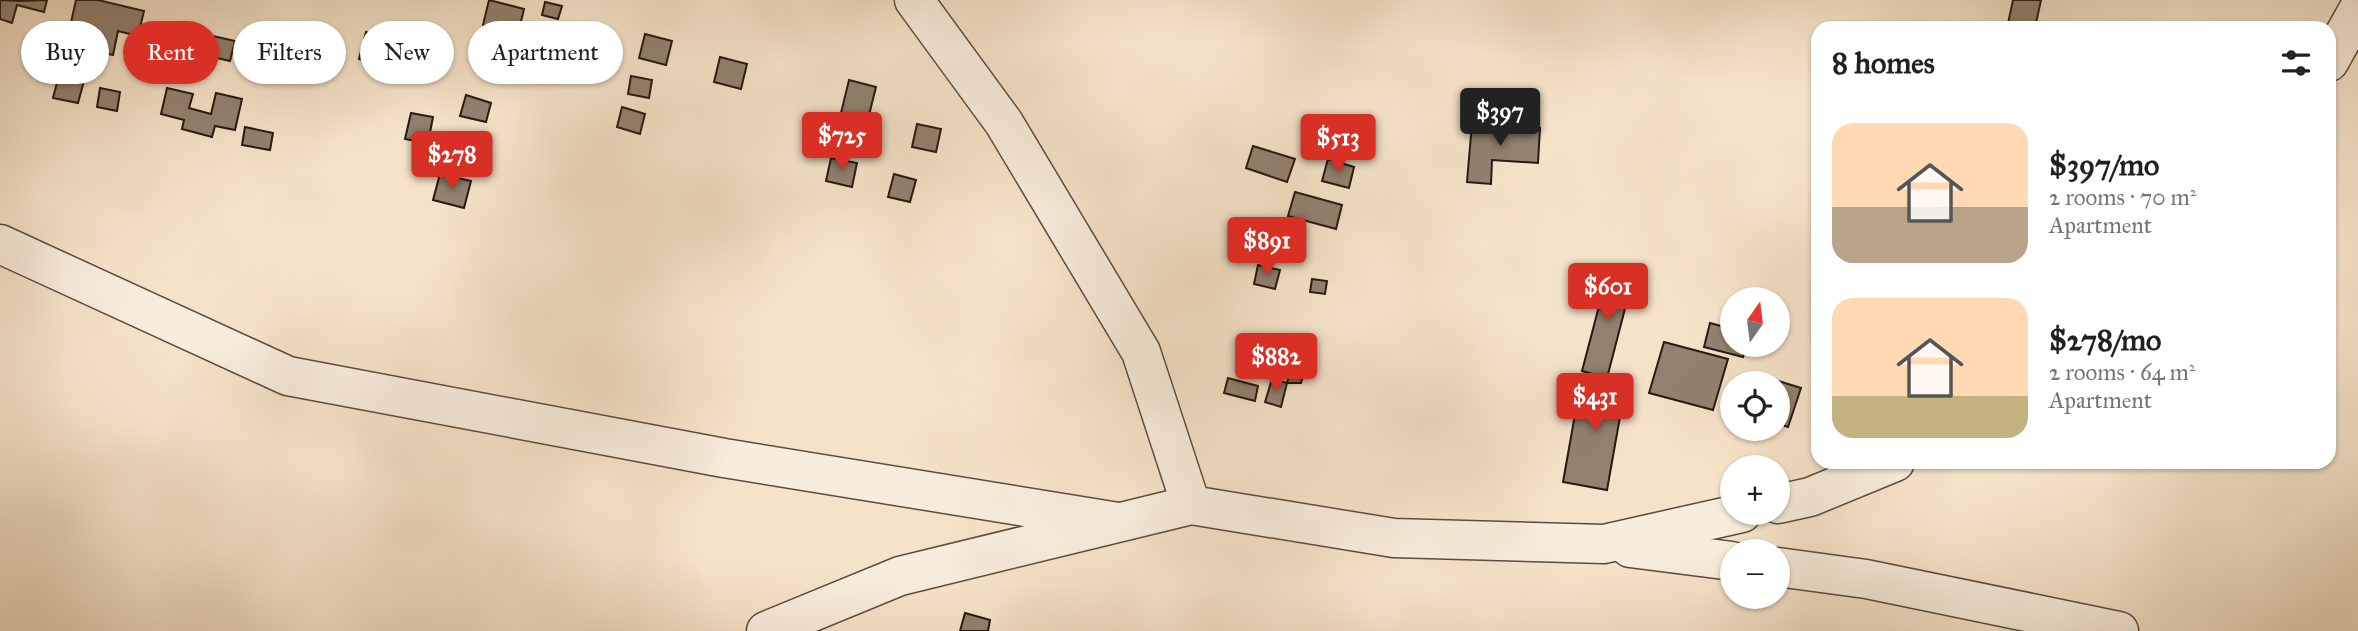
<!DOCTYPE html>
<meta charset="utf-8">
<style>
body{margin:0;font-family:"IM FELL Great Primer",serif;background:#f6f6f6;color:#202124;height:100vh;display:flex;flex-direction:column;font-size:26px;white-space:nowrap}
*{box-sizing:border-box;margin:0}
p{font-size:23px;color:#757577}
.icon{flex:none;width:38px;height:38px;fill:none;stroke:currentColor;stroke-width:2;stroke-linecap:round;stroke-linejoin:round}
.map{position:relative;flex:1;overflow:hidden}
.side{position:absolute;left:1811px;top:21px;width:525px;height:448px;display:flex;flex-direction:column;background:#fff;border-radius:21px;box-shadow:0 2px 5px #0004}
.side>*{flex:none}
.guide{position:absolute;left:21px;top:21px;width:665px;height:63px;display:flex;gap:14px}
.needle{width:46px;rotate:14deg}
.controls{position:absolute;left:1720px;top:287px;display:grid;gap:14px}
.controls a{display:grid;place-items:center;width:70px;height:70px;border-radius:50%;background:#fff;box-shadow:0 2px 5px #0004;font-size:35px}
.price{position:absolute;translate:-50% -60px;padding:0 16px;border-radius:7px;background:#d93025;color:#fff;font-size:23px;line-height:46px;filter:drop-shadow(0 2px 4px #0008)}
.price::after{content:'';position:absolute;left:50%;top:42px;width:21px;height:16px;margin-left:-10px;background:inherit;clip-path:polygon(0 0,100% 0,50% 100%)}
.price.selected{background:#222;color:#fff}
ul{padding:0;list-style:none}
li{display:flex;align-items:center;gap:21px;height:175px;padding:0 21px}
li span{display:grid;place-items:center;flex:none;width:196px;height:140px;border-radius:21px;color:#555}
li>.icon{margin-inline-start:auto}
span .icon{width:84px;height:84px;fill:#fffc;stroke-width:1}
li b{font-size:30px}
h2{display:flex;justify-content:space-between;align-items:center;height:84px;padding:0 21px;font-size:30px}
.pill{padding:0 24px;border-radius:32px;background:#fff;box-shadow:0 2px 5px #0004;font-size:24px;line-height:63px}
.pill.selected{background:#d93025;color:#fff}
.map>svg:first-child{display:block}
</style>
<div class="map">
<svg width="2358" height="631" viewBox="0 0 2358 631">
<rect width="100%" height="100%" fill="#f5e3c9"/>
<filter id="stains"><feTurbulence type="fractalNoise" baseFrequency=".00286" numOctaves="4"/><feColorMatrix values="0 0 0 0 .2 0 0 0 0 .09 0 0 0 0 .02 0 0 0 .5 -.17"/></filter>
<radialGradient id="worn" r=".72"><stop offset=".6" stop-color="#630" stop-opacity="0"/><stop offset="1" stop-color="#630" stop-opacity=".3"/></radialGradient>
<!-- building -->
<g fill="#928270" stroke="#261910" stroke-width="2">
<path d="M0,0L20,1L47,0L44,12L17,5L12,23L0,19Z"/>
<path d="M76,0H98L144,11L138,36L118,31L113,55L66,45Z"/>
<path d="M489,0L524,9L518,34L483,25Z"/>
<path d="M2013,0H2041L2035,28H2007Z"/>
<path d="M545,2L562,6L558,19L542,15Z"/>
<path d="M366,32L393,39L386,66L359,59Z"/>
<path d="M645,34L672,41L666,65L639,58Z"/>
<path d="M213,36L235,41L230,61L208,56Z"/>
<path d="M276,41L297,46L291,69L270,64Z"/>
<path d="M561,49L586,55L581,78L556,73Z"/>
<path d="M720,57L747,64L741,89L714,82Z"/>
<path d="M60,71L85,77L78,103L53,98Z"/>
<path d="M631,76L652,80L649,98L628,94Z"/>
<path d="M849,80L876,87L868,119L841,113Z"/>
<path d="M100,88L120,92L117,111L97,107Z"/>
<path d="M167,88L193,94L189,108L211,114L216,93L242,99L235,130L215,126L212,137L182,129L184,120L161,114Z"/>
<path d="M466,95L491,103L486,122L460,116Z"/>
<path d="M622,107L645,114L640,134L617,127Z"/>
<path d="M411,113L433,117L428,143L405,139Z"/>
<path d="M1338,123L1361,130L1356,148L1333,141Z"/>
<path d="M1472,123L1540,128L1538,163L1492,160L1491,184L1467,182Z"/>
<path d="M917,124L941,129L936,152L912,147Z"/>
<path d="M245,127L273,133L270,150L242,145Z"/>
<path d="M838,131L856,136L853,151L834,147Z"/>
<path d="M1253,146L1295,159L1287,182L1246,168Z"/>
<path d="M831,158L857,163L852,187L826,181Z"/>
<path d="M1328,159L1354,167L1349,188L1322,181Z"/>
<path d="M440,174L471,181L464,208L433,200Z"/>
<path d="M894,174L916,180L910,202L888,197Z"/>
<path d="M1295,192L1342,205L1336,229L1288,216Z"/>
<path d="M1258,265L1280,270L1275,289L1254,284Z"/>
<path d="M1609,268L1634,274L1607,378L1582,371Z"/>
<path d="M1312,279L1327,281L1325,294L1310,292Z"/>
<path d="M1710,323L1732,329V345H1747L1743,357L1704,347Z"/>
<path d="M1664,342L1728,359L1713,410L1649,393Z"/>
<path d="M1292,364L1305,367L1301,383H1287Z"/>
<path d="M1582,375L1626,383L1607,490L1563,482Z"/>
<path d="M1228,378L1258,386L1255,401L1224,393Z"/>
<path d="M1272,379L1287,383L1281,407L1265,402Z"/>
<path d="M1772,379L1801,388L1788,427L1778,424V383H1770Z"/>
<path d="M965,613L990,620L988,631H960Z"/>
</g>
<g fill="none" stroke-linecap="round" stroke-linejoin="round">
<defs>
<g id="street">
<path d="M914,0L1004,123L1141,352L1191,505"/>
<path d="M2329,62L2358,10"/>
<path d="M0,244L288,376L724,458L1118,522"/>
<path d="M1778,504L1810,497L1895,462"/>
<path d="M1630,548L1732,561"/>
<path d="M1778,567L1866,579L2119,631"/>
<path d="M766,631L900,576L1191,505L1394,538L1604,544L1742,513"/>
</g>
</defs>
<!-- street casing -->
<use href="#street" stroke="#5a4c3e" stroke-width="41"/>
<!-- street -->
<use href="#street" stroke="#f8eddc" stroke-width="38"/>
</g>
<rect width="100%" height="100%" filter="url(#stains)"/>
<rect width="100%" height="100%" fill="url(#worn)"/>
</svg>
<div class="controls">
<a><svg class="needle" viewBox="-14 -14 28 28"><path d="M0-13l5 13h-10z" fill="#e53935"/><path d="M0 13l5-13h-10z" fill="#757577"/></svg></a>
<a><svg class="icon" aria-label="locate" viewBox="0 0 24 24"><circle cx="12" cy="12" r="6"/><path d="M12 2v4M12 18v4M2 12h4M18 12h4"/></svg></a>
<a>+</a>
<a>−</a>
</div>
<b class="price selected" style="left:1500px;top:148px">$397</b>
<b class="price" style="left:842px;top:172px">$725</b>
<b class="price" style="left:1338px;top:174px">$513</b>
<b class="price" style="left:452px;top:191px">$278</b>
<b class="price" style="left:1267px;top:277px">$891</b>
<b class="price" style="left:1608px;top:323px">$601</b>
<b class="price" style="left:1276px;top:393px">$882</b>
<b class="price" style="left:1595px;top:433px">$431</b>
<div class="guide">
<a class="pill">Buy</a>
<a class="pill selected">Rent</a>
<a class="pill">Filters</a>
<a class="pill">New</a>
<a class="pill">Apartment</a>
</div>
<section class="side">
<h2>8 homes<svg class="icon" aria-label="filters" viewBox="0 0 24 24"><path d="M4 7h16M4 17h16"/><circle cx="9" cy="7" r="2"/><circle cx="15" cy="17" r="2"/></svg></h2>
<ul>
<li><span style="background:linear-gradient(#ffd9b3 60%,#b9a48a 0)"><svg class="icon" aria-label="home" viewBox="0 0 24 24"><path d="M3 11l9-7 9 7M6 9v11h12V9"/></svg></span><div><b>$397/mo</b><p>2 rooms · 70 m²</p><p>Apartment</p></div></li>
<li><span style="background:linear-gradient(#ffd9b3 70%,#c2b280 0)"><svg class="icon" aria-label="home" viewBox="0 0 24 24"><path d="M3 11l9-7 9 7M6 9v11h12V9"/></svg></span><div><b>$278/mo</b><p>2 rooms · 64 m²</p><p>Apartment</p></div></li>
</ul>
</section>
</div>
